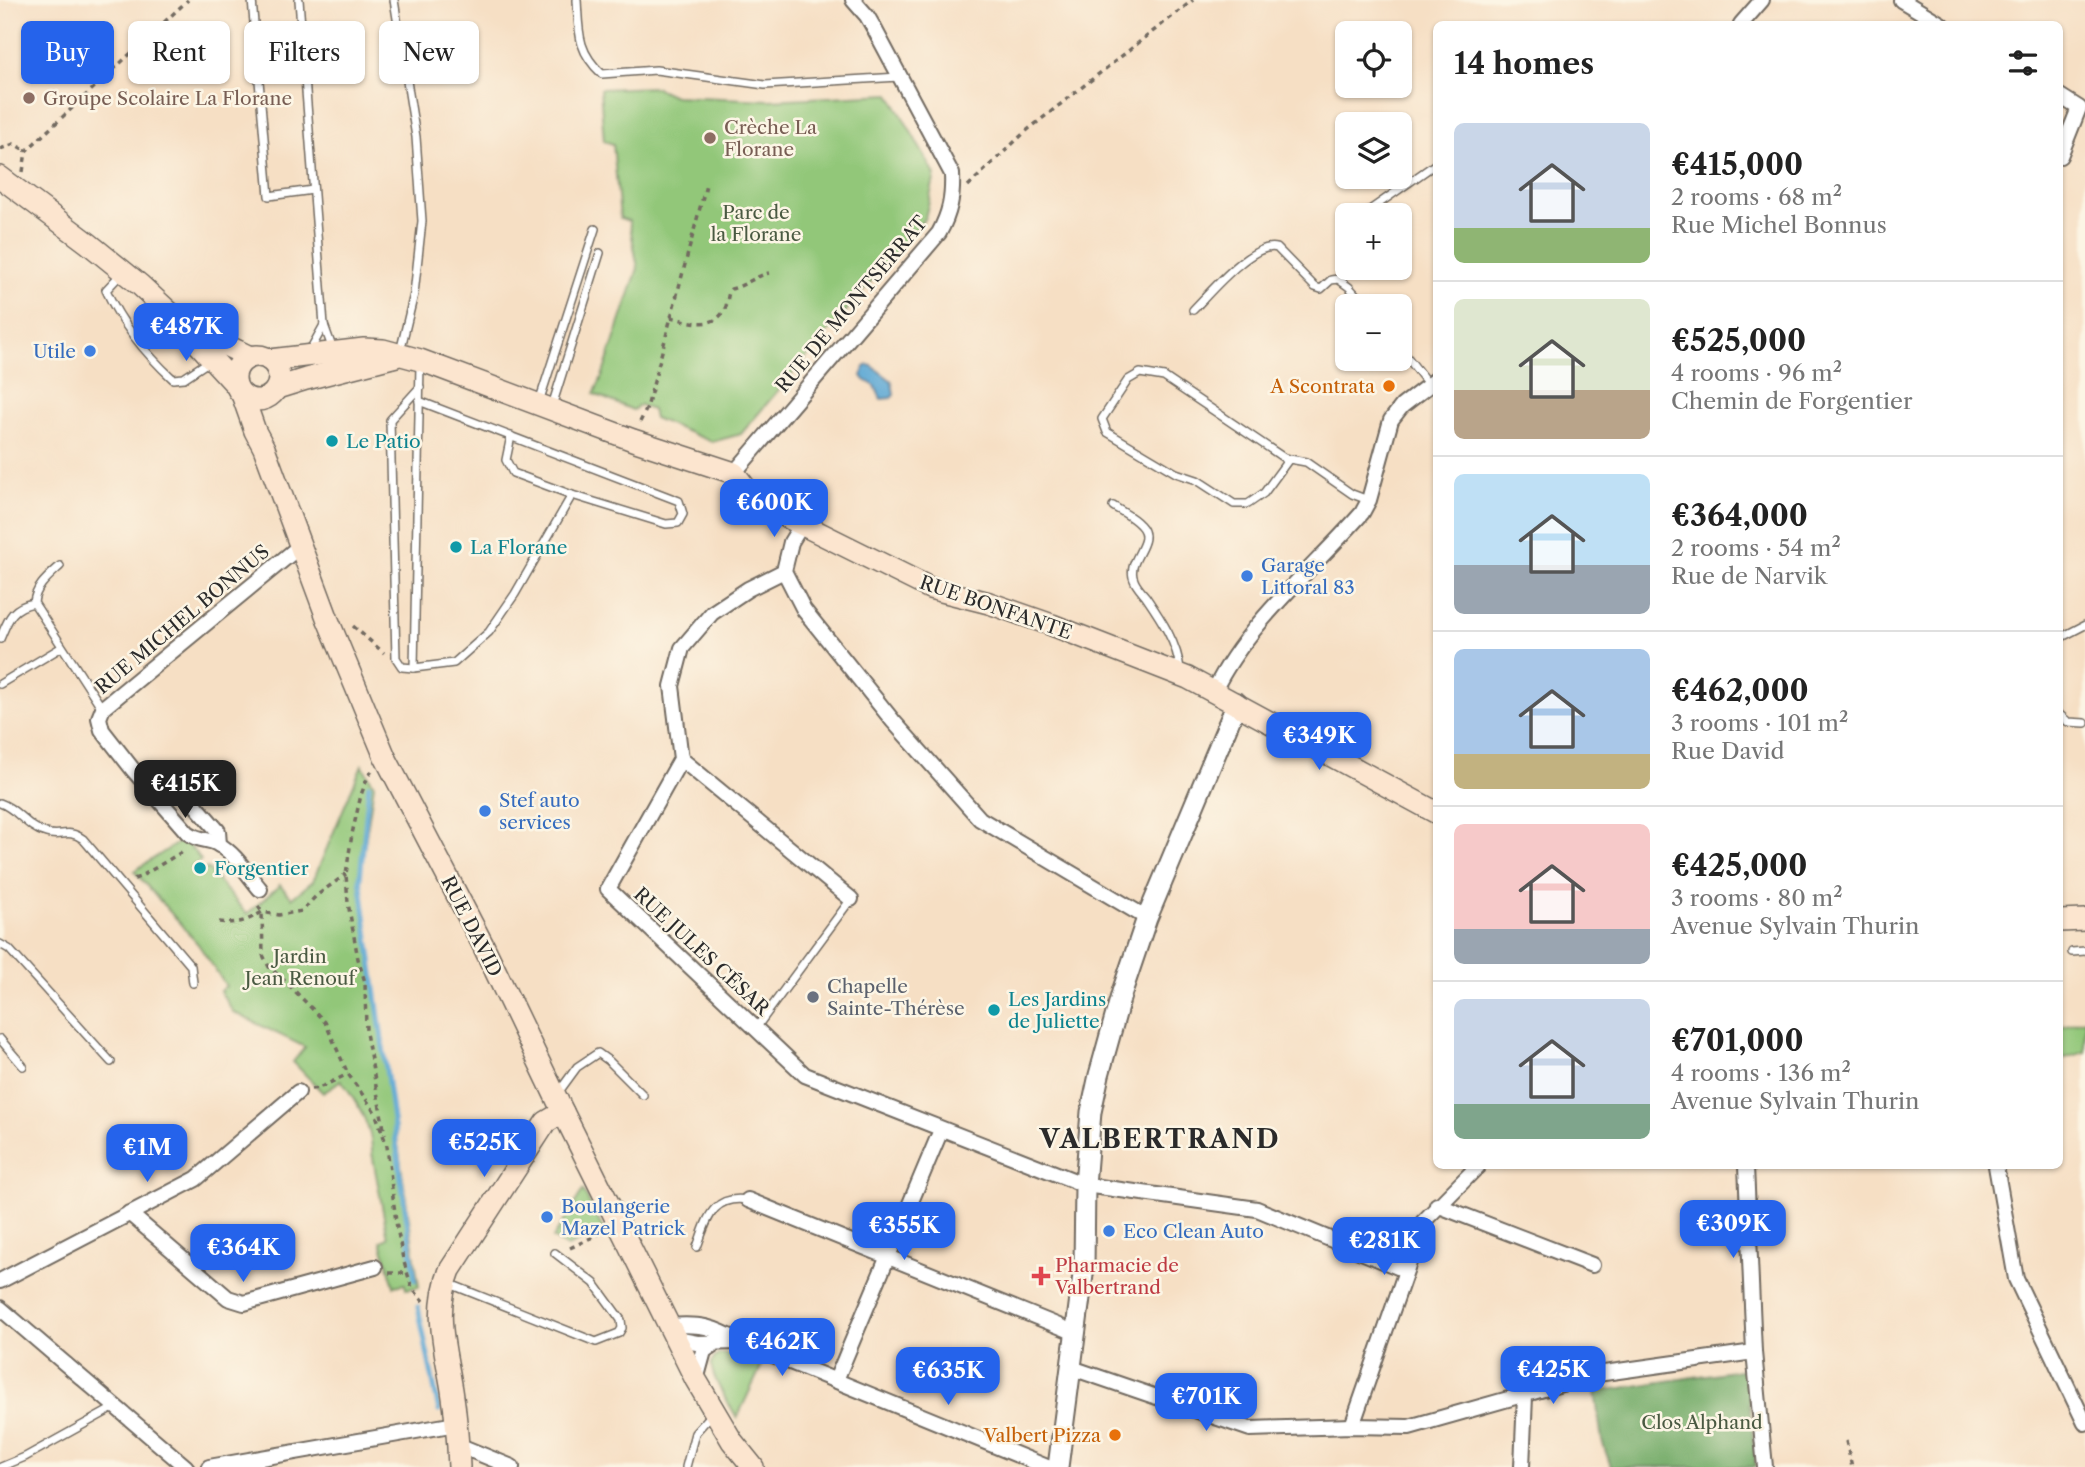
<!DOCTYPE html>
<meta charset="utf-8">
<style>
body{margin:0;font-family:"Libre Caslon Text",serif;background:#f2f2f2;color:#222;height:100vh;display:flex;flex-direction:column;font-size:26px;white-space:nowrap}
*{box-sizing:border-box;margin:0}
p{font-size:23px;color:#767676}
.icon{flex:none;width:38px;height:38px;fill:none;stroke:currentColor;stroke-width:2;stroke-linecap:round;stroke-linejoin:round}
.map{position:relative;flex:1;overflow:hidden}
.panel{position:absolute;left:1433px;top:21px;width:630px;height:1148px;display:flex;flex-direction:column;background:#fff;border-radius:10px;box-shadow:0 2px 5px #0004}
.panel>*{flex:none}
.hud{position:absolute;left:21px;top:21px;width:665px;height:63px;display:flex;gap:14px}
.controls{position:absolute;left:1335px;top:21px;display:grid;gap:14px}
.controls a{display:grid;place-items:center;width:77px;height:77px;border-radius:10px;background:#fff;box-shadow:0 2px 5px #0004;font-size:35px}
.price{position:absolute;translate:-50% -60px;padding:0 16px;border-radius:14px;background:#2563eb;color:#fff;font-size:23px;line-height:46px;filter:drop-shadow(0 2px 4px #0008)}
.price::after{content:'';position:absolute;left:50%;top:42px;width:21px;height:16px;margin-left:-10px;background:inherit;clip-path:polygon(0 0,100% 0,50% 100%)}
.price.current{background:#222;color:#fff}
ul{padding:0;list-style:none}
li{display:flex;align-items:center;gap:21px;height:175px;padding:0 21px}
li+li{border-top:2px solid #e0e0e0}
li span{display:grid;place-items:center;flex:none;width:196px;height:140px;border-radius:10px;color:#555}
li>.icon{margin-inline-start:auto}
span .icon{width:84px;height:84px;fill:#fffc;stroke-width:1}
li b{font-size:30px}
h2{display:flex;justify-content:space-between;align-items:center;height:84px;padding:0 21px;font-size:30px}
.pill{padding:0 24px;border-radius:10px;background:#fff;box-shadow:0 2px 5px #0004;font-size:24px;line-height:63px}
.pill.current{background:#2563eb;color:#fff}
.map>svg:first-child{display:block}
</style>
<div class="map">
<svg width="2085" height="1467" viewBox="0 0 2085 1467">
<rect width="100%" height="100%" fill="#fcf5e5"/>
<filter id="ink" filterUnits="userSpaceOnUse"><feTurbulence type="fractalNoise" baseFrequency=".0143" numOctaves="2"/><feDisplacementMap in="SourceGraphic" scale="14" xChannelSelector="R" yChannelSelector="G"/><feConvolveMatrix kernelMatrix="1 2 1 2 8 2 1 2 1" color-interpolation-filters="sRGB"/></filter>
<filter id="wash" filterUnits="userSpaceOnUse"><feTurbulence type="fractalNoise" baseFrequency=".00686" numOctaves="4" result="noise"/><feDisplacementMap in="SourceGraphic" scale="28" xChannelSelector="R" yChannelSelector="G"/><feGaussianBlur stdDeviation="1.57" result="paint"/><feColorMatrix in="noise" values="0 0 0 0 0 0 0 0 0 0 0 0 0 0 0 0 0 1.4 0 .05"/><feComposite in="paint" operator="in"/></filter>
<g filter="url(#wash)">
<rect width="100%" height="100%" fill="#f6dfc4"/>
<!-- green -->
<g fill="#92c779" stroke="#5e7952" stroke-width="2">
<path d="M655,87L674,96L769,100L890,94L935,175L925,218L741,434L712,442L654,418L652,410L640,405L633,410L594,394L602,377L638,268L629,221L620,218L613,144L604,141L600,89Z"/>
<path d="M362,765L374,785L359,881L419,1287L406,1289L405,1284L394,1286L381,1241L388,1238L372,1153C373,1128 356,1100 341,1080L323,1093L293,1062L305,1047L233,1012L220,991L226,986L198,944L134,871L184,839L201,860L192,867L198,875L207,868L247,914L280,885L292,898L313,881Z"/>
<path d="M2085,1019V1052L2062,1059L2060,1052V1027Z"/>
<path d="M583,1190L604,1231L567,1247L553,1238Z"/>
<path d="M720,1354H729L762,1365L737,1418C731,1407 708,1373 712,1362C714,1358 716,1356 720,1354Z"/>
</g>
<!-- forest -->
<path fill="#75ac69" stroke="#506c4a" stroke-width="2" d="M1746,1369L1756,1467H1611L1602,1441L1595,1392Z"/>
<!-- water -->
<path fill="#5ba7d4" stroke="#436980" stroke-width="2" d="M868,365L872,366L892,381L894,395L891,398L881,399L875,386L865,380L862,376L864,367Z"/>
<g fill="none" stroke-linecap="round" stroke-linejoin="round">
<!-- stream -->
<g stroke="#5ba7d4" stroke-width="5">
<path d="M369,785L360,879L415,1280"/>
<path d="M418,1307L439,1411"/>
</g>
</g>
</g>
<g filter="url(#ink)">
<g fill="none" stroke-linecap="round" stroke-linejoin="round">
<defs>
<g id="service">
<path d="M252,0L269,196L313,190"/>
<path d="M299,0L324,325L333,350"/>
<path d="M394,0L416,137L422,221L414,294L400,352"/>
<path d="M577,0C579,32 577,51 602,74L656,70L765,85L899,77"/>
<path d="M1364,214L1437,163"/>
<path d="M121,274L106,290C121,323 146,354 173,379L184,378L211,360"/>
<path d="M1193,310C1209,294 1253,241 1277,248L1315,287L1321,289L1331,280L1338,279L1349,287L1366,306"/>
<path d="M1400,348L1429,385"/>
<path d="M309,352L324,325"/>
<path d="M420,387L390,420L396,658L402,667L414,668L454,663L489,632L515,594L572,495"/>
<path d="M419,401L679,501L683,514L678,523L666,524L572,495L513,473L506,460L511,436"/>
<path d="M539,402L595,229"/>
<path d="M552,406L600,253"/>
<path d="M1289,459L1264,493L1248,504H1234L1197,480L1176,473L1107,432L1102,419L1128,380L1140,373L1164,377L1284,458L1306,462L1352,494L1368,500"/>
<path d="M1113,506C1122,512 1133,517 1140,525C1157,542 1125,560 1134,580C1136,586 1142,592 1146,597C1161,619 1178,644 1180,670"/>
<path d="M34,603C35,587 49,576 60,566"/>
<path d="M2060,638L2085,625"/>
<path d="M0,639C8,620 11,607 34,603L102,708"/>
<path d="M414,668L420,364"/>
<path d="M0,684L62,647"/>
<path d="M2060,715L2068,722L2085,723"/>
<path d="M0,803C18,809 26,827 46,833C61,838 68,828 83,839L191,966L193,983"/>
<path d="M0,944L9,949L111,1062"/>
<path d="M2072,952L2085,951"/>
<path d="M756,1028L851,899"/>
<path d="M0,1039L23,1066"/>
<path d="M558,1093L577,1067L598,1053L609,1061L643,1095"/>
<path d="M697,1247C707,1220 712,1194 748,1200"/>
<path d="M450,1284L596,1342L619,1333L622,1328L621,1320L594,1283L555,1253"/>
<path d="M1,1467L25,1457L115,1407"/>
<path d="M686,1467L695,1433L712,1414"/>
</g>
<g id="minor">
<path d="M1901,0L1941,24"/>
<path d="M1741,24L1762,0"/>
<path d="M2060,96L2079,108L2060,156"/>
<path d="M734,473L939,233C950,213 953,197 952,174L875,30L867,16L853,0"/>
<path d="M802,524L791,542L784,571L804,610L893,721L980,819L1147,918"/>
<path d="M784,571L748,589L712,613L682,648L672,686L681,759L608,889L805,1075L1085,1185L1257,1209L1405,1270"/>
<path d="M1214,691C1247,623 1313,569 1362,513L1369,500L1391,420L1402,406L1437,379"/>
<path d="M681,759L851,899"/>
<path d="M153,792L170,776L218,831L219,845"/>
<path d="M260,889C247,874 236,854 218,844C207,838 201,842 188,833L134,771L102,730L99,718L103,708L300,546"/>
<path d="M1746,1166L1754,1352L1765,1467"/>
<path d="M1996,1166L2016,1279L2085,1423"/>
<path d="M748,1200L1076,1333"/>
<path d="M1437,1205L1592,1265"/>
<path d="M129,1213L228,1298L244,1303L375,1267"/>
<path d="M0,1281L196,1179L298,1092"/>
<path d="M0,1308L186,1467"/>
<path d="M669,1326C701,1323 713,1327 741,1342L1047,1467"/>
<path d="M676,1339L697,1343L740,1342"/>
<path d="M1072,1368L1250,1429L1352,1426L1409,1427L1597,1374L1754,1352"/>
<path d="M696,1380L704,1351L715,1343"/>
<path d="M836,1380L941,1130"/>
<path d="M1352,1426L1423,1222L1478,1166"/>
<path d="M458,1445L512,1467"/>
<path d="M209,1467L456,1424"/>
<path d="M1522,1467L1525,1396"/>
</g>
<path id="tertiary" d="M1058,1467L1084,1267L1085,1185L1091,1112L1099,1075L1122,992L1147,918L1237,703"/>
<g id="secondary">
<path d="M0,177L88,243L140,285L169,312L236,385"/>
<path d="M187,323L215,340L250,357"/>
<circle cx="257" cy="378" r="22"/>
<path d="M270,360L364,349L383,350L420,360L633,440L734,473L748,491L763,505L930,588L989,603L1052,625L1188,678L1437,813"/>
<path d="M277,388L306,379L396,356"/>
<path d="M242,394L255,431L264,448L328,620L385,757L483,945L563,1112L696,1380L732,1441L753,1467"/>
<path d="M2060,921L2085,920"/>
<path d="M459,1467C458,1441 456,1415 452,1390C445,1347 433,1313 450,1270L546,1122L563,1112"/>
</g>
</defs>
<!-- service casing -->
<use href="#service" stroke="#726a61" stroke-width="10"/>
<!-- minor casing -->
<use href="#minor" stroke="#726a61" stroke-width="18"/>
<!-- tertiary casing -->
<use href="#tertiary" stroke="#726a61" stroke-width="23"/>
<!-- secondary casing -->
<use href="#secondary" stroke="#726a61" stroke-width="24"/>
<!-- path -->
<g stroke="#726a61" stroke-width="3.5" stroke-dasharray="5 5" stroke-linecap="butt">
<path d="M0,149L14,144L26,151"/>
<path d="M23,172L26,151L188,0"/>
<path d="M968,186L1025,132L1193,0"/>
<path d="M671,317C690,322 717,331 726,306C728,300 727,295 731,289C745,286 755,276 769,273"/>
<path d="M640,422L647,408L706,185"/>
<path d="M353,626L384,653"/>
<path d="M372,771L368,776L361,795L352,834L346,874L348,903L358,959L365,982L366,1033L385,1134"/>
<path d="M134,879L140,877L185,850"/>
<path d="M258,906L262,912L263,955L269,967L285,981L325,1022L348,1074L375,1112L387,1146L396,1222L403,1259L412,1288L423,1301"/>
<path d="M219,922C239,924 245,922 262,912L279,915L302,911L316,896L346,874"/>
<path d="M311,1089L319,1088L348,1074"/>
<path d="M570,1248L601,1233"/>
<path d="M389,1273H407"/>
<path d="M1846,1441L1852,1467"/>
</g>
<!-- service -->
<use href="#service" stroke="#fff" stroke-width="7"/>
<!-- minor -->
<use href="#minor" stroke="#fff" stroke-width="14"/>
<!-- tertiary -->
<use href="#tertiary" stroke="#fff" stroke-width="19"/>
<!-- secondary -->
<use href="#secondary" stroke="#fce5cf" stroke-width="21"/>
</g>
</g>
<!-- markers -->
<g fill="#8d6e63" stroke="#fcf5e5" stroke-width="2.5">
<circle cx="29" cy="98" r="7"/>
<circle cx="710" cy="138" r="7"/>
</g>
<g fill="#3f7fe0" stroke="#fcf5e5" stroke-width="2.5">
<circle cx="90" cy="351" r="7"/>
<circle cx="1247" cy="576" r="7"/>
<circle cx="485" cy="811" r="7"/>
<circle cx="547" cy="1217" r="7"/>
<circle cx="1109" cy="1231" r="7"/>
</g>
<g fill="#e8710a" stroke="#fcf5e5" stroke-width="2.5">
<circle cx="1389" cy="386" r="7"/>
<circle cx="1115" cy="1435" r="7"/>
</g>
<g fill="#0f9aa8" stroke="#fcf5e5" stroke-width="2.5">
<circle cx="332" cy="441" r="7"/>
<circle cx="456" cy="547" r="7"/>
<circle cx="200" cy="868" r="7"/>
<circle cx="994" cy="1010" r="7"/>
</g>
<circle fill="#6b7280" stroke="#fcf5e5" stroke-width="2.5" cx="813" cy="997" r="7"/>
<path fill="#e0444e" stroke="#fcf5e5" stroke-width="2.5" d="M1037.5 1265.5h7v7h7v7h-7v7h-7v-7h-7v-7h7z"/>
<g text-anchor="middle" stroke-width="5" stroke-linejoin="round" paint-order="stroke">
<!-- education labels -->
<g font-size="19" fill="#785e54" stroke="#fcf5e5" text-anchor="start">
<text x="43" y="105">Groupe Scolaire La Florane</text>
<text x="724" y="134">Crèche La<tspan x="724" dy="22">Florane</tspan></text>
</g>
<!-- park labels -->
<g font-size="19" fill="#4a5a42" stroke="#fcf5e5">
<text x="756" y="219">Parc de<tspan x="756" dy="22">la Florane</tspan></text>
<text x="300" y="963">Jardin<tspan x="300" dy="22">Jean Renouf</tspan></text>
<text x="1702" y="1429">Clos Alphand</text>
</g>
<!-- street labels -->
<g font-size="19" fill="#2b2b2b" stroke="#fcf5e5">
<text transform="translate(851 304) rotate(-50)" y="7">RUE DE MONTSERRAT</text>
<text transform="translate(996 607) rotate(19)" y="7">RUE BONFANTE</text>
<text transform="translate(182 619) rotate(-40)" y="7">RUE MICHEL BONNUS</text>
<text transform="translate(472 926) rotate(63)" y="7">RUE DAVID</text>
<text transform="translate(702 951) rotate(43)" y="7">RUE JULES CÉSAR</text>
</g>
<!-- shop labels -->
<g font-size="19" fill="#366cbe" stroke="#fcf5e5" text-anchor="start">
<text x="76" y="358" text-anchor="end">Utile</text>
<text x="1261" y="572">Garage<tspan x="1261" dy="22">Littoral 83</tspan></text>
<text x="499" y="807">Stef auto<tspan x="499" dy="22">services</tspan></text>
<text x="561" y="1213">Boulangerie<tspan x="561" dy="22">Mazel Patrick</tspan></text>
<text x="1123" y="1238">Eco Clean Auto</text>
</g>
<!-- food labels -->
<g font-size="19" fill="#c56008" stroke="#fcf5e5" text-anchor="end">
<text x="1375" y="393">A Scontrata</text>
<text x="1101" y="1442">Valbert Pizza</text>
</g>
<!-- culture labels -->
<g font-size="19" fill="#0d838f" stroke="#fcf5e5" text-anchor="start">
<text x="346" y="448">Le Patio</text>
<text x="470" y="554">La Florane</text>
<text x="214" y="875">Forgentier</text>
<text x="1008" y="1006">Les Jardins<tspan x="1008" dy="22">de Juliette</tspan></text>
</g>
<!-- worship labels -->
<g font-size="19" fill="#5b616d" stroke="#fcf5e5" text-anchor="start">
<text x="827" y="993">Chapelle<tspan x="827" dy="22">Sainte-Thérèse</tspan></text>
</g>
<!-- health labels -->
<g font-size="19" fill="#be3a42" stroke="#fcf5e5" text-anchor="start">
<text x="1055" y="1272">Pharmacie de<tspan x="1055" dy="22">Valbertrand</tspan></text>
</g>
<!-- district labels -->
<g font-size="26" font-weight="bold" letter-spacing="2" fill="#2b2b2b" stroke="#fcf5e5">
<text x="1160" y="1148">VALBERTRAND</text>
</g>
</g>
</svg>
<div class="controls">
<a><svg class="icon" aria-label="locate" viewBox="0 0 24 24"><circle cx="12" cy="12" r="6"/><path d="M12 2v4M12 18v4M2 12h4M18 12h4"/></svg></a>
<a><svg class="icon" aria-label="layers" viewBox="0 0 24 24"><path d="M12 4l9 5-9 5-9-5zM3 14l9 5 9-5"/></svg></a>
<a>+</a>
<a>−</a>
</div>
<b class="price" style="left:186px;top:363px">€487K</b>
<b class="price" style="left:774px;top:539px">€600K</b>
<b class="price" style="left:1319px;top:772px">€349K</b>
<b class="price current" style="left:185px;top:820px">€415K</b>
<b class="price" style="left:484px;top:1179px">€525K</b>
<b class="price" style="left:147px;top:1184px">€1M</b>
<b class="price" style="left:1733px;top:1260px">€309K</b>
<b class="price" style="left:904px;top:1262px">€355K</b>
<b class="price" style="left:1384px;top:1277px">€281K</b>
<b class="price" style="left:243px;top:1284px">€364K</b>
<b class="price" style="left:782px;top:1378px">€462K</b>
<b class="price" style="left:1553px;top:1406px">€425K</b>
<b class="price" style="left:948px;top:1407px">€635K</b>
<b class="price" style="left:1206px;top:1433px">€701K</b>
<div class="hud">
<a class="pill current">Buy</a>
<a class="pill">Rent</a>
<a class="pill">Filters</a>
<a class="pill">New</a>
</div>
<section class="panel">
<h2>14 homes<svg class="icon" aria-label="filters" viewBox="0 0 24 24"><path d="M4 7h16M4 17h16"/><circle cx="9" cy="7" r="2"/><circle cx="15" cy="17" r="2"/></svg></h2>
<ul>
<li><span style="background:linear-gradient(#c9d6e8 75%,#8fb573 0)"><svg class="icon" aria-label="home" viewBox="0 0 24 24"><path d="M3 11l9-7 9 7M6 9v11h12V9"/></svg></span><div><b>€415,000</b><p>2 rooms · 68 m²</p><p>Rue Michel Bonnus</p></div></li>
<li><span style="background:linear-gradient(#dfe7d0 65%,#b9a48a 0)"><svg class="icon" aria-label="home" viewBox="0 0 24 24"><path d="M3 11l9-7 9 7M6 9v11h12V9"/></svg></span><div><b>€525,000</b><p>4 rooms · 96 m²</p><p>Chemin de Forgentier</p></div></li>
<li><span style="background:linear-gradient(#bfe0f5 65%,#9aa5b1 0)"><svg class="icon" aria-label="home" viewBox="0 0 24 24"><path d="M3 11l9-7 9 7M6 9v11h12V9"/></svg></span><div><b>€364,000</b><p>2 rooms · 54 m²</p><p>Rue de Narvik</p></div></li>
<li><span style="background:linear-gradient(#a9c7e8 75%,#c2b280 0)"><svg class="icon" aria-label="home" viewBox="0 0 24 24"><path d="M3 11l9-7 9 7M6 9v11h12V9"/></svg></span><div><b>€462,000</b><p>3 rooms · 101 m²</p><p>Rue David</p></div></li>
<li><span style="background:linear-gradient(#f6c9c9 75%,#9aa5b1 0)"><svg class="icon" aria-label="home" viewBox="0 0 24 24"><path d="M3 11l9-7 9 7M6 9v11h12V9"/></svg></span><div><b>€425,000</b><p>3 rooms · 80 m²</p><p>Avenue Sylvain Thurin</p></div></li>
<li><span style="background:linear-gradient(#c9d6e8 75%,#7fa58c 0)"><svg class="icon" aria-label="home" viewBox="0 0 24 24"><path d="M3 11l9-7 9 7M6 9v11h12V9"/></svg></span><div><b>€701,000</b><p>4 rooms · 136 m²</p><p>Avenue Sylvain Thurin</p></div></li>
</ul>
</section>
</div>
